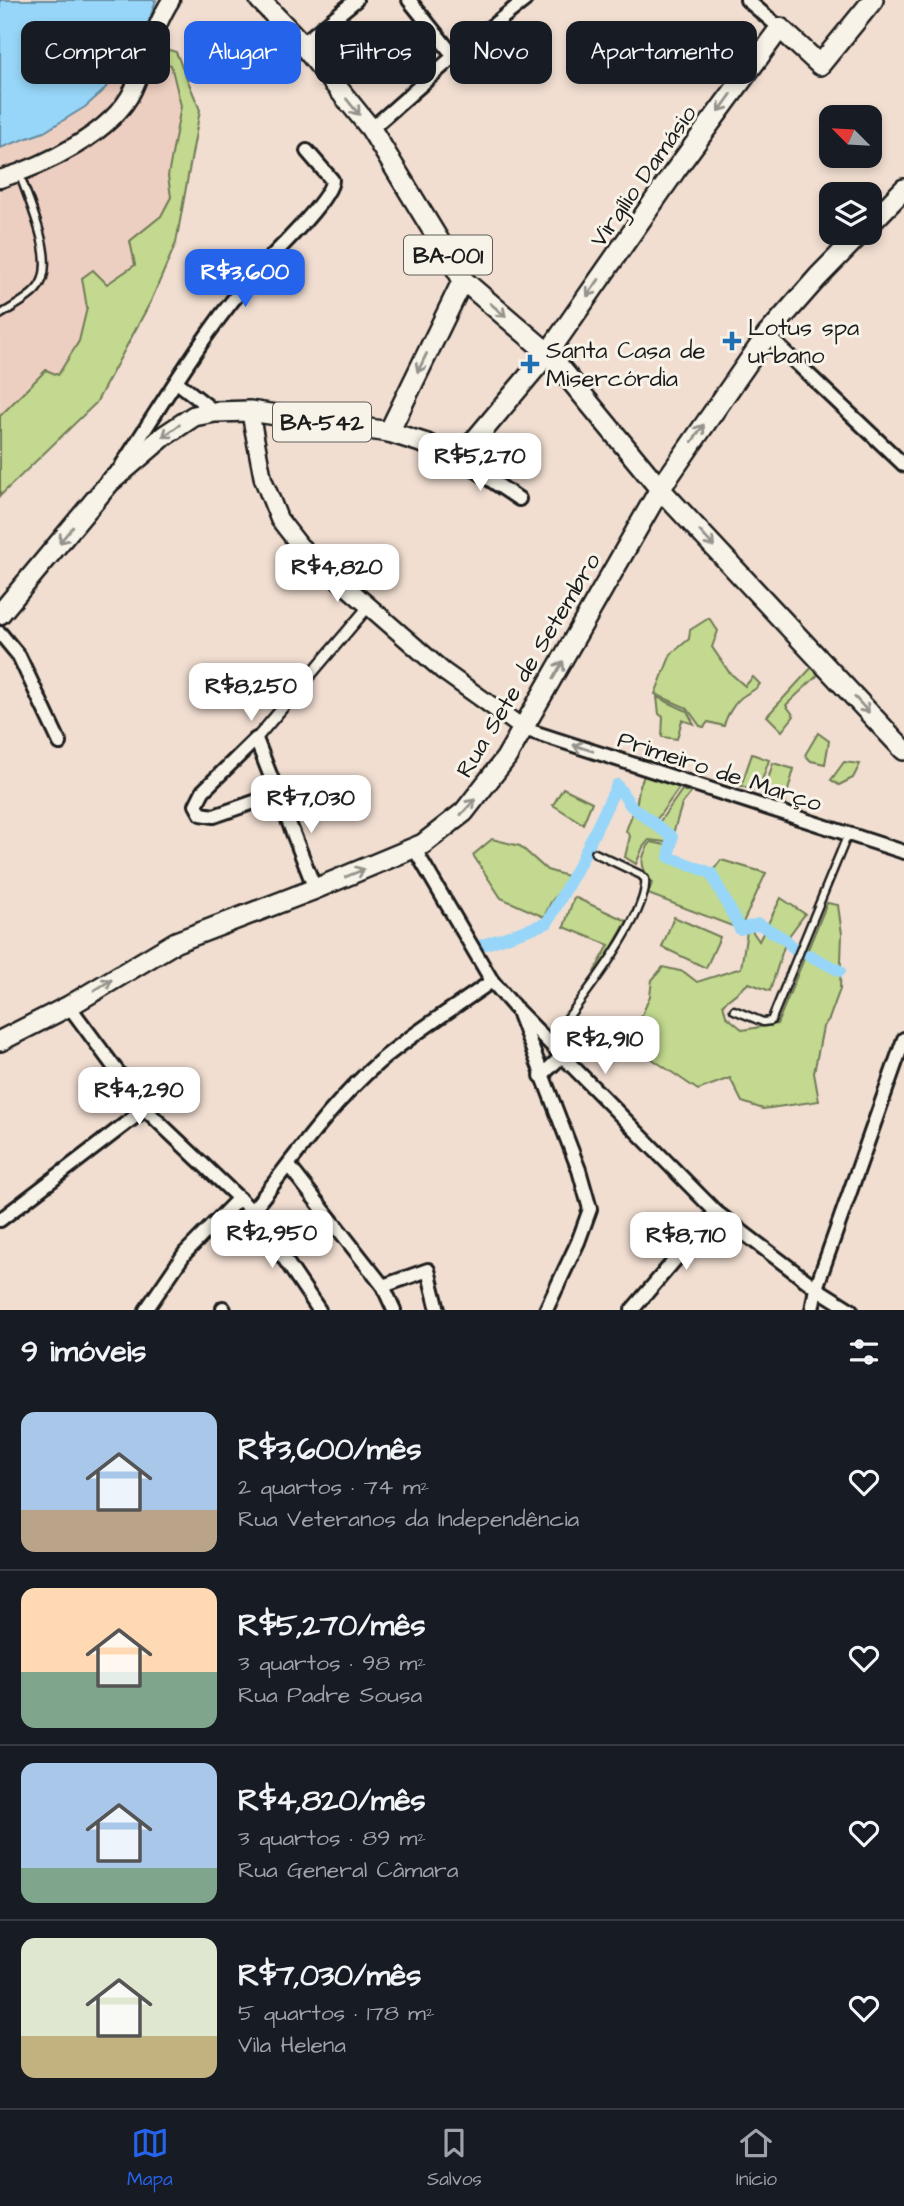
<!DOCTYPE html>
<html lang="pt">
<meta charset="utf-8">
<style>
body{margin:0;font-family:"Architects Daughter",sans-serif;background:#242831;color:#f1f3f6;height:100vh;display:flex;flex-direction:column;font-size:26px;white-space:nowrap}
*{box-sizing:border-box;margin:0}
p{font-size:23px;color:#9ea1a6}
.icon{flex:none;width:38px;height:38px;fill:none;stroke:currentColor;stroke-width:2;stroke-linecap:round;stroke-linejoin:round}
.map{position:relative;height:1310px;overflow:hidden}
.sheet{display:flex;flex-direction:column;background:#171b24;flex:1}
.sheet>*{flex:none}
.top-card{position:absolute;left:21px;top:21px;width:863px;height:63px;display:flex;gap:14px}
.needle{width:46px;rotate:294deg}
.tools{position:absolute;left:819px;top:105px;display:grid;gap:14px}
.tools a{display:grid;place-items:center;width:63px;height:63px;border-radius:14px;background:#171b24;box-shadow:0 4px 10px #0003;font-size:35px}
.price{position:absolute;translate:-50% -60px;padding:0 16px;border-radius:14px;background:#fff;color:#222;font-size:23px;line-height:46px;filter:drop-shadow(0 2px 4px #0008)}
.price::after{content:'';position:absolute;left:50%;top:42px;width:21px;height:16px;margin-left:-10px;background:inherit;clip-path:polygon(0 0,100% 0,50% 100%)}
.price.current{background:#2563eb;color:#fff}
ul{padding:0;list-style:none}
li{display:flex;align-items:center;gap:21px;height:175px;padding:0 21px}
li+li{border-top:2px solid #363941}
li span{display:grid;place-items:center;flex:none;width:196px;height:140px;border-radius:14px;color:#555}
li>.icon{margin-inline-start:auto}
span .icon{width:84px;height:84px;fill:#fffc;stroke-width:1}
li b{font-size:30px}
h2{display:flex;justify-content:space-between;align-items:center;height:84px;padding:0 21px;font-size:30px}
.tag{padding:0 24px;border-radius:14px;background:#171b24;box-shadow:0 4px 10px #0003;font-size:24px;line-height:63px}
.tag.current{background:#2563eb;color:#fff}
.dock{display:flex;justify-content:space-around;align-items:center;height:98px;border-top:2px solid #363941;background:#171b24;font-size:19px;color:#9ea1a6}
.dock a{display:grid;justify-items:center;gap:4px}
.dock .current{color:#2563eb}
.map>svg:first-child{display:block}
</style>
<div class="map">
<svg width="904" height="1310" viewBox="0 0 904 1310">
<rect width="100%" height="100%" fill="#f1ded1"/>
<filter id="ink" filterUnits="userSpaceOnUse"><feTurbulence type="fractalNoise" baseFrequency=".0143" numOctaves="2"/><feDisplacementMap in="SourceGraphic" scale="14" xChannelSelector="R" yChannelSelector="G"/><feConvolveMatrix kernelMatrix="1 2 1 2 8 2 1 2 1" color-interpolation-filters="sRGB"/></filter>
<g filter="url(#ink)">
<!-- built -->
<path fill="#edcfc1" d="M142,42L163,48L161,61L171,65L181,106L168,176L171,197L161,216L130,241L135,265L107,284L82,278L87,308L79,341L58,376L46,370L0,416V148L44,132L116,76Z"/>
<!-- green -->
<g fill="#c2d98f" stroke="#6f7a56" stroke-width="2">
<path d="M163,48L176,52L200,110L176,243L151,301L96,403L0,496V416L46,370L58,375L79,341L87,308L82,278L93,270L107,284L135,265L130,241L161,216L171,197L168,176L181,106L171,65L161,62Z"/>
<path d="M709,618L718,631L712,647L729,672L745,686L753,677L760,684C755,691 751,691 745,695C736,700 726,716 724,726L708,722L704,727L700,726L687,708L655,694L671,654L689,639L690,630Z"/>
<path d="M813,666L820,673L786,705L794,716L782,731L767,716Z"/>
<path d="M657,697L687,711L694,724L682,720L677,739L662,737L663,717L659,714Z"/>
<path d="M818,733L829,741L825,764L811,761L805,755Z"/>
<path d="M752,754L769,760L758,792L741,786Z"/>
<path d="M844,762L860,764L853,778L839,785L831,780Z"/>
<path d="M773,763L794,769L783,809L762,800Z"/>
<path d="M646,770L677,781L679,788L657,819L636,807L639,789Z"/>
<path d="M563,788L592,802L583,824L553,805Z"/>
<path d="M682,790L691,793L682,804L672,837L661,831L658,824Z"/>
<path d="M634,809L653,822L663,835L672,839L674,843L649,840L643,847L636,864L625,857L630,836L626,831Z"/>
<path d="M492,839L520,846L547,870L571,877L551,902L544,917L501,898L473,855Z"/>
<path d="M651,842L675,847L670,857L681,864L711,873L721,860L766,873L740,929L648,894L652,883C640,867 639,858 651,842Z"/>
<path d="M574,897L627,921L597,974L594,972L609,945L564,927Z"/>
<path d="M781,898L805,914L786,940L770,991L749,983L723,1004L726,1016L743,1030L777,1024L827,903L838,905L842,934L840,989L829,1019L823,1027L814,1073L819,1101L763,1109L742,1102L730,1078L698,1090L630,1044L650,996L652,980L663,967L684,972L697,982L741,968L748,925L759,941Z"/>
<path d="M674,917L720,937L706,968L662,947Z"/>
</g>
<!-- water -->
<path fill="#97d6f8" stroke="#668ca0" stroke-width="2" d="M0,0H156L142,42L102,92L85,107L44,132L0,148Z"/>
<g fill="none" stroke-linecap="round" stroke-linejoin="round">
<!-- canal -->
<g stroke="#97d6f8" stroke-width="12">
<path d="M617,785L631,806L672,837L669,857L711,873L740,929L759,924L786,940L796,951"/>
<path d="M477,947L547,923L580,863L617,785"/>
<path d="M809,955L840,971"/>
</g>
<defs>
<g id="service">
<path d="M0,315C12,307 27,300 36,290C60,266 29,203 20,175"/>
<path d="M734,1010L763,1022L771,1021L848,834"/>
<path d="M549,1042C572,1012 650,915 645,879L641,875L595,853"/>
</g>
<path id="pedestrian" d="M256,739L368,607"/>
<g id="minor">
<path d="M409,0L454,56"/>
<path d="M747,0L780,28"/>
<path d="M302,44L356,0"/>
<path d="M371,129L454,56L525,0"/>
<path d="M767,335L904,465"/>
<path d="M177,382L215,412"/>
<path d="M459,459L519,499"/>
<path d="M122,465C167,397 209,322 265,263C280,248 332,197 332,180L307,151"/>
<path d="M0,633L19,656L60,743"/>
<path d="M524,729L904,852"/>
<path d="M277,794L214,816L201,814L196,805L203,791L256,739L315,889"/>
<path d="M414,848L492,981L517,1010L716,1212L816,1288L851,1310"/>
<path d="M69,1006L145,1109L252,1211L319,1310"/>
<path d="M519,1014L579,1170L590,1209L578,1242L546,1310"/>
<path d="M541,1076L562,1056"/>
<path d="M289,1166L383,1286L394,1310"/>
<path d="M252,1211C293,1160 330,1105 378,1063C411,1034 456,1007 492,981"/>
<path d="M0,1220L145,1109"/>
<path d="M383,1286L428,1270L438,1310"/>
<path d="M223,1308L224,1310"/>
<path d="M146,1310L185,1253L239,1198"/>
<path d="M632,1310L716,1212"/>
<path d="M812,1310L816,1288L904,1039"/>
</g>
<g id="tertiary">
<path d="M0,179C43,166 113,133 133,90C147,60 153,28 171,0"/>
<path d="M250,411L263,479L279,519L300,546L443,671L524,729"/>
</g>
<g id="primary">
<path d="M260,0L302,44L371,129L463,280L548,353L660,489L904,750"/>
<path d="M870,224L904,189"/>
<path d="M389,432L427,444L459,459L548,353L675,171L780,28L820,65L873,0"/>
<path d="M0,614L110,482L164,436L194,416L215,412L250,411L389,432L463,280"/>
<path d="M0,1041L69,1006L176,942L315,889L423,844L464,812L506,758L660,489L767,335L818,277L861,233"/>
</g>
</defs>
<!-- service casing -->
<use href="#service" stroke="#1c1c1c" stroke-width="11"/>
<!-- pedestrian casing -->
<use href="#pedestrian" stroke="#1c1c1c" stroke-width="14"/>
<!-- minor casing -->
<use href="#minor" stroke="#1c1c1c" stroke-width="18"/>
<!-- tertiary casing -->
<use href="#tertiary" stroke="#1c1c1c" stroke-width="21"/>
<!-- primary casing -->
<use href="#primary" stroke="#1c1c1c" stroke-width="24"/>
<!-- service -->
<use href="#service" stroke="#f7f3e8" stroke-width="6"/>
<!-- pedestrian -->
<use href="#pedestrian" stroke="#f7f3e8" stroke-width="9"/>
<!-- minor -->
<use href="#minor" stroke="#f7f3e8" stroke-width="12"/>
<!-- tertiary -->
<use href="#tertiary" stroke="#f7f3e8" stroke-width="16"/>
<!-- primary -->
<use href="#primary" stroke="#f7f3e8" stroke-width="19"/>
</g>
<!-- one-way arrows -->
<defs><path id="oneway-shaft" d="M-6 0H5M1.5-3L5.5 0L1.5 3" fill="none" stroke-width="1.6" stroke-linecap="round" stroke-linejoin="round" transform="scale(1.75)"/></defs>
<g stroke="#94928c">
<use href="#oneway-shaft" transform="translate(725 103) rotate(126)"/>
<use href="#oneway-shaft" transform="translate(353 107) rotate(51)"/>
<use href="#oneway-shaft" transform="translate(593 288) rotate(125)"/>
<use href="#oneway-shaft" transform="translate(498 310) rotate(41)"/>
<use href="#oneway-shaft" transform="translate(422 363) rotate(116)"/>
<use href="#oneway-shaft" transform="translate(171 431) rotate(144)"/>
<use href="#oneway-shaft" transform="translate(698 433) rotate(-56)"/>
<use href="#oneway-shaft" transform="translate(66 535) rotate(130)"/>
<use href="#oneway-shaft" transform="translate(707 539) rotate(47)"/>
<use href="#oneway-shaft" transform="translate(558 670) rotate(-60)"/>
<use href="#oneway-shaft" transform="translate(862 705) rotate(47)"/>
<use href="#oneway-shaft" transform="translate(583 748) rotate(-162)"/>
<use href="#oneway-shaft" transform="translate(468 807) rotate(-47)"/>
<use href="#oneway-shaft" transform="translate(355 873) rotate(-22)"/>
<use href="#oneway-shaft" transform="translate(103 985) rotate(-32)"/>
</g>
</g>
<!-- markers -->
<g fill="#1f6fb2" stroke="#f7f3e8" stroke-width="2.5">
<path d="M728.5 330.5h7v7h7v7h-7v7h-7v-7h-7v-7h7z"/>
<path d="M526.5 353.5h7v7h7v7h-7v7h-7v-7h-7v-7h7z"/>
</g>
<g text-anchor="middle" stroke-width="6" stroke-linejoin="round" paint-order="stroke">
<!-- shield labels -->
<g fill="#f7f3e8" stroke="#5e5c59" stroke-width="2">
<rect x="404" y="235.5" width="88" height="39" rx="5"/>
<rect x="273" y="402.5" width="98" height="39" rx="5"/>
</g>
<g font-size="23" font-weight="bold" fill="#1c1c1c">
<text x="448" y="263">BA-001</text>
<text x="322" y="430">BA-542</text>
</g>
<!-- street labels -->
<g font-size="24" fill="#1c1c1c" stroke="#f7f3e8">
<text transform="translate(643 176) rotate(-55)" y="8">Virgílio Damásio</text>
<text transform="translate(528 665) rotate(-59)" y="8">Rua Sete de Setembro</text>
<text transform="translate(720 771) rotate(18)" y="8">Primeiro de Março</text>
</g>
<!-- poi labels -->
<g font-size="24" fill="#1c1c1c" stroke="#f7f3e8" text-anchor="start">
<text x="748" y="335">Lotus spa<tspan x="748" dy="28">urbano</tspan></text>
<text x="546" y="358">Santa Casa de<tspan x="546" dy="28">Misercórdia</tspan></text>
</g>
</g>
</svg>
<div class="tools">
<a><svg class="needle" viewBox="-14 -14 28 28"><path d="M0-13l5 13h-10z" fill="#e53935"/><path d="M0 13l5-13h-10z" fill="#9ea1a6"/></svg></a>
<a><svg class="icon" aria-label="layers" viewBox="0 0 24 24"><path d="M12 4l9 5-9 5-9-5zM3 14l9 5 9-5"/></svg></a>
</div>
<b class="price current" style="left:245px;top:309px">R$3,600</b>
<b class="price" style="left:480px;top:493px">R$5,270</b>
<b class="price" style="left:337px;top:604px">R$4,820</b>
<b class="price" style="left:251px;top:723px">R$8,250</b>
<b class="price" style="left:311px;top:835px">R$7,030</b>
<b class="price" style="left:605px;top:1076px">R$2,910</b>
<b class="price" style="left:139px;top:1127px">R$4,290</b>
<b class="price" style="left:272px;top:1270px">R$2,950</b>
<b class="price" style="left:686px;top:1272px">R$8,710</b>
<div class="top-card">
<a class="tag">Comprar</a>
<a class="tag current">Alugar</a>
<a class="tag">Filtros</a>
<a class="tag">Novo</a>
<a class="tag">Apartamento</a>
</div>
</div>
<section class="sheet">
<h2>9 imóveis<svg class="icon" aria-label="filters" viewBox="0 0 24 24"><path d="M4 7h16M4 17h16"/><circle cx="9" cy="7" r="2"/><circle cx="15" cy="17" r="2"/></svg></h2>
<ul>
<li><span style="background:linear-gradient(#a9c7e8 70%,#b9a48a 0)"><svg class="icon" aria-label="home" viewBox="0 0 24 24"><path d="M3 11l9-7 9 7M6 9v11h12V9"/></svg></span><div><b>R$3,600/mês</b><p>2 quartos · 74 m²</p><p>Rua Veteranos da Independência</p></div><svg class="icon" aria-label="heart" viewBox="0 0 24 24"><path d="M12 20l-8-8c-3-5 5-10 8-4 3-6 11-1 8 4z"/></svg></li>
<li><span style="background:linear-gradient(#ffd9b3 60%,#7fa58c 0)"><svg class="icon" aria-label="home" viewBox="0 0 24 24"><path d="M3 11l9-7 9 7M6 9v11h12V9"/></svg></span><div><b>R$5,270/mês</b><p>3 quartos · 98 m²</p><p>Rua Padre Sousa</p></div><svg class="icon" aria-label="heart" viewBox="0 0 24 24"><path d="M12 20l-8-8c-3-5 5-10 8-4 3-6 11-1 8 4z"/></svg></li>
<li><span style="background:linear-gradient(#a9c7e8 75%,#7fa58c 0)"><svg class="icon" aria-label="home" viewBox="0 0 24 24"><path d="M3 11l9-7 9 7M6 9v11h12V9"/></svg></span><div><b>R$4,820/mês</b><p>3 quartos · 89 m²</p><p>Rua General Câmara</p></div><svg class="icon" aria-label="heart" viewBox="0 0 24 24"><path d="M12 20l-8-8c-3-5 5-10 8-4 3-6 11-1 8 4z"/></svg></li>
<li><span style="background:linear-gradient(#dfe7d0 70%,#c2b280 0)"><svg class="icon" aria-label="home" viewBox="0 0 24 24"><path d="M3 11l9-7 9 7M6 9v11h12V9"/></svg></span><div><b>R$7,030/mês</b><p>5 quartos · 178 m²</p><p>Vila Helena</p></div><svg class="icon" aria-label="heart" viewBox="0 0 24 24"><path d="M12 20l-8-8c-3-5 5-10 8-4 3-6 11-1 8 4z"/></svg></li>
</ul>
</section>
<nav class="dock">
<a class="current"><svg class="icon" aria-label="map" viewBox="0 0 24 24"><path d="M3 6l6-2 6 2 6-2v14l-6 2-6-2-6 2zM9 4v14M15 6v14"/></svg>Mapa</a>
<a><svg class="icon" aria-label="saved" viewBox="0 0 24 24"><path d="M7 4h10v16l-5-4-5 4z"/></svg>Salvos</a>
<a><svg class="icon" aria-label="home" viewBox="0 0 24 24"><path d="M3 11l9-7 9 7M6 9v11h12V9"/></svg>Início</a>
</nav>
